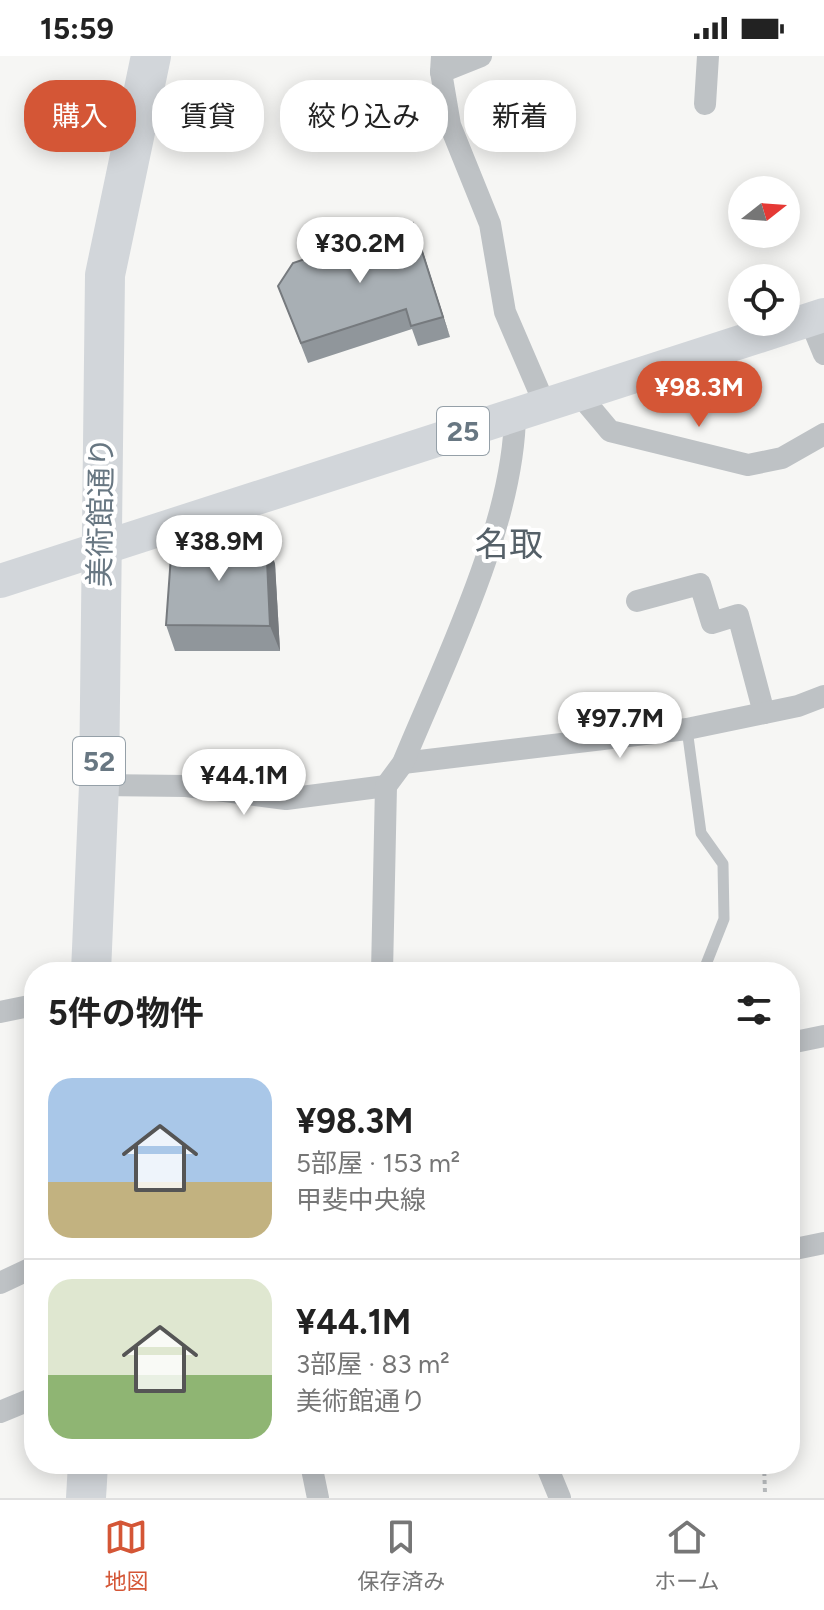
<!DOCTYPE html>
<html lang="ja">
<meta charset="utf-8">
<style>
body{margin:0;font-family:Figtree,"Noto Sans JP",sans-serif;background:#f6f6f6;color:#222;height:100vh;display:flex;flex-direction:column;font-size:30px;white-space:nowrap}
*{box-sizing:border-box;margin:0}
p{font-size:26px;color:#767676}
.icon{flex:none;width:44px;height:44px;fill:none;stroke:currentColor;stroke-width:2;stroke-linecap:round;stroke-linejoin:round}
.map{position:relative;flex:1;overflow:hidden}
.drawer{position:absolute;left:24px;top:906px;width:776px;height:512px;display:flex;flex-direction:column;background:#fff;border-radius:32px;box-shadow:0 4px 20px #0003}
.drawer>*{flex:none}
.top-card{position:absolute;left:24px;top:24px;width:776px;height:72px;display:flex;gap:16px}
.needle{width:52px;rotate:73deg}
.fabs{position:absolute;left:728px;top:120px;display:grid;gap:16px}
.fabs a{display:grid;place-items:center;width:72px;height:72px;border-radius:50%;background:#fff;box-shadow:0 4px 20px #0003;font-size:40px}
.price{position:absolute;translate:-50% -68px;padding:0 18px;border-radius:28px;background:#fff;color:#222;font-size:26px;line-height:52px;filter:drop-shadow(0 2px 4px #0008)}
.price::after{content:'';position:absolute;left:50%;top:48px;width:24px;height:18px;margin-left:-12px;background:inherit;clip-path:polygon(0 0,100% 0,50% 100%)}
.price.selected{background:#d45636;color:#fff}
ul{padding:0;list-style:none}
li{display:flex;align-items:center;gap:24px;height:200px;padding:0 24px}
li+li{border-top:2px solid #e0e0e0}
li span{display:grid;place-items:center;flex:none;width:224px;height:160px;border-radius:24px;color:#555}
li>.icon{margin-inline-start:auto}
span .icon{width:96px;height:96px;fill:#fffc;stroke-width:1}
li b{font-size:34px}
h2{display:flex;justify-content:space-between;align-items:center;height:96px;padding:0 24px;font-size:34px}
.tag{padding:0 28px;border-radius:32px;background:#fff;box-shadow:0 4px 20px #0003;font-size:28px;line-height:72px}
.tag.selected{background:#d45636;color:#fff}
.status{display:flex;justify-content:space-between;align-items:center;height:56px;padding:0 40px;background:#fff;direction:ltr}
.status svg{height:22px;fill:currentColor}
.tabs{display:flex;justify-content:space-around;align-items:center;height:112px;border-top:2px solid #e0e0e0;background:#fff;font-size:22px;color:#767676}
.tabs a{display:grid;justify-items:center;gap:4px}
.tabs .selected{color:#d45636}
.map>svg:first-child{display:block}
</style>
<div class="status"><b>15:59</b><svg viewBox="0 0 49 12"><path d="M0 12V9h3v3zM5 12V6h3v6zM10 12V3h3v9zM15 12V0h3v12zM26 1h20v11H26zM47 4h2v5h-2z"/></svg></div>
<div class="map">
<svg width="824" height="1442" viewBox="0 0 824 1442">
<rect width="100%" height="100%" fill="#f6f6f4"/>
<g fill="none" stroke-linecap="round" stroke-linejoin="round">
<!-- path -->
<g stroke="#b8bbbd" stroke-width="4" stroke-dasharray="4 4" stroke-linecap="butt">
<path d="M790,1250L796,1295L790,1304"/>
<path d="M790,1321V1344"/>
<path d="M764,1408L765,1437"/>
</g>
<!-- lane -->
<path stroke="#bec2c5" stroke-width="11" d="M687,673L701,777L723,808L724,863L703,916"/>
<!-- street -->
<g stroke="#bec2c5" stroke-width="22">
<path d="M442,0L441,16L450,69L490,168L505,256L545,349"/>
<path d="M441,16L481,0"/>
<path d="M705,48L708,0"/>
<path d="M810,264L824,298"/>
<path d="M579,338L610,375L748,409L782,402L824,378"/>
<path d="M637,545L700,528L712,567L738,559L764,657"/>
<path d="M403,707L687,673L798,650L824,640"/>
<path d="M99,729L186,730L286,743L386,730"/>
<path d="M382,916L386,730L403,707C445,605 514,468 515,358"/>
<path d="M0,956L34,949"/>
<path d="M790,987L824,980"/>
<path d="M790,1194L824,1187"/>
<path d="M0,1227L34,1211"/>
<path d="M0,1356L34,1342"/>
<path d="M311,1408L318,1442"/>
<path d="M546,1408L560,1442"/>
</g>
<!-- primary -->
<path stroke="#d2d6da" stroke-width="34" d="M0,525L824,259"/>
<!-- highway -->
<g stroke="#d2d6da" stroke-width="40">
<path d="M91,916L99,729L105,219L151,0"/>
<path d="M86,1442L88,1408"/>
</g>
</g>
<!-- wall -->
<g fill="#90969b">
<path d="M420,187L450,281L418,290L412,273L308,307L278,230Z"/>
<path d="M266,482L275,508L280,595H175L166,569Z"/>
</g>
<!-- shaded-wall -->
<g fill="#767a7e">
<path d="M413,167L420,187L450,281L443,261Z"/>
<path d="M266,482L275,508L280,595L270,570Z"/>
</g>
<!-- building -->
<g fill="#a8afb4" stroke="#767a7e" stroke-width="2">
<path d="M413,167L443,261L411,270L406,253L301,287L278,230L293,207Z"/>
<path d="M266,482L270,570L166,569L172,486Z"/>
</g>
<g text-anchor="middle" stroke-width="8" stroke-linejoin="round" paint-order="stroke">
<!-- shield labels -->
<g fill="#fff" stroke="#95a0a8" stroke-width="2">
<rect x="437" y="351" width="52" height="48" rx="6"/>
<rect x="73" y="681" width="52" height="48" rx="6"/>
</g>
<g font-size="28" font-weight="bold" fill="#687782">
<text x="463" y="385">25</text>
<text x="99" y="715">52</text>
</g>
<!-- street labels -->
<g font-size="30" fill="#687782" stroke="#fff">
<text transform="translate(101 456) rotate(-89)" y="10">美術館通り</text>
</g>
<!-- quarter labels -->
<g font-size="34" fill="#556068" stroke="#fff">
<text x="509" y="500">名取</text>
</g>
</g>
</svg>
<div class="fabs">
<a><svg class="needle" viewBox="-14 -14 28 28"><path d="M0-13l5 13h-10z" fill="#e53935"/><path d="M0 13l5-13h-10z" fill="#767676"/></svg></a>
<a><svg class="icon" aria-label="locate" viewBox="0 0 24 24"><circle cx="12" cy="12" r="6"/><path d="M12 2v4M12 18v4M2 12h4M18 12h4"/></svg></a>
</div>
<b class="price" style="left:360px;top:229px">¥30.2M</b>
<b class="price selected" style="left:699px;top:373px">¥98.3M</b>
<b class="price" style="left:219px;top:527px">¥38.9M</b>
<b class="price" style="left:620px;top:704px">¥97.7M</b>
<b class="price" style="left:244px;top:761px">¥44.1M</b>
<div class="top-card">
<a class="tag selected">購入</a>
<a class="tag">賃貸</a>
<a class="tag">絞り込み</a>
<a class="tag">新着</a>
</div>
<section class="drawer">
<h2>5件の物件<svg class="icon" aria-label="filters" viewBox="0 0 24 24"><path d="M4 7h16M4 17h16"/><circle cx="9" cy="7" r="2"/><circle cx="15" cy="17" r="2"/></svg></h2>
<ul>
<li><span style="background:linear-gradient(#a9c7e8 65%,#c2b280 0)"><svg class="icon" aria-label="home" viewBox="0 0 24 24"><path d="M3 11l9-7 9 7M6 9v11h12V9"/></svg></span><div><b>¥98.3M</b><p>5部屋 · 153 m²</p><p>甲斐中央線</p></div></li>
<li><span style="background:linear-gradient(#dfe7d0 60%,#8fb573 0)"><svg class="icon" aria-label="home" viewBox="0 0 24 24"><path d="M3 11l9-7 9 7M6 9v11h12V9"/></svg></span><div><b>¥44.1M</b><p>3部屋 · 83 m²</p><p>美術館通り</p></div></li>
</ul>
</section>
</div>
<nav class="tabs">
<a class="selected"><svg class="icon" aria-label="map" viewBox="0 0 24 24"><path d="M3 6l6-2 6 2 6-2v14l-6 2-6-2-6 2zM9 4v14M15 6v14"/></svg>地図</a>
<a><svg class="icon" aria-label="saved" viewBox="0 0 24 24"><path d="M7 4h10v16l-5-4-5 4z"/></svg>保存済み</a>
<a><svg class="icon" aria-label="home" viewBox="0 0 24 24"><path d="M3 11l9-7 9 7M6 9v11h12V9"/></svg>ホーム</a>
</nav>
